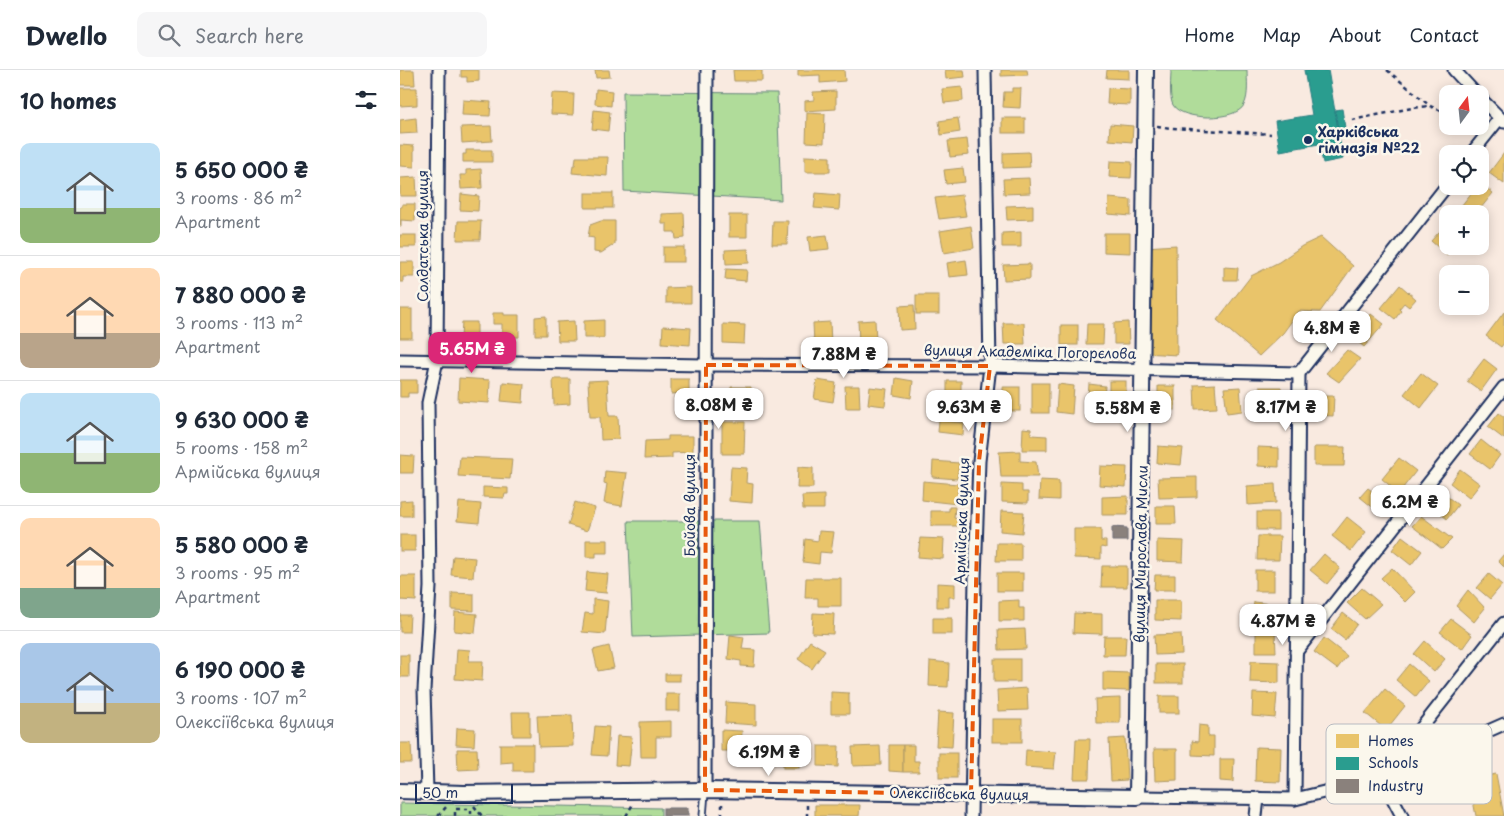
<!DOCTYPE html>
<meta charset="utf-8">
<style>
body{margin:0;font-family:"Playpen Sans",sans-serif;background:#f6f6f7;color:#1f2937;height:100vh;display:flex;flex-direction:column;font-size:19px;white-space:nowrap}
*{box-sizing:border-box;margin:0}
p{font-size:16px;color:#747a83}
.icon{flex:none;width:28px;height:28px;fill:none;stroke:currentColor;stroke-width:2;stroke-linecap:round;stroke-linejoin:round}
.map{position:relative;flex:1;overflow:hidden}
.side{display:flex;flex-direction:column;background:#fff;width:400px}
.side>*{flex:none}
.needle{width:32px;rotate:15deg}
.fabs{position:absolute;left:1039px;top:15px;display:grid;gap:10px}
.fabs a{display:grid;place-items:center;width:50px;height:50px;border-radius:10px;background:#fff;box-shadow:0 2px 12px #0003;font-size:25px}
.scale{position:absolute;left:15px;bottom:12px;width:98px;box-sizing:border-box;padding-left:5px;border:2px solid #1b2f5e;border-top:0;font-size:14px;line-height:18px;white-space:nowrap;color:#1b2f5e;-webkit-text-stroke:4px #fbf7ec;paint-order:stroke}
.price{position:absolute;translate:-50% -42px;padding:0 11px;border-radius:10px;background:#fff;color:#222;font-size:16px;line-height:32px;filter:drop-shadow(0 1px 2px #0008)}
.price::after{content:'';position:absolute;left:50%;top:30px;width:15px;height:11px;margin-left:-8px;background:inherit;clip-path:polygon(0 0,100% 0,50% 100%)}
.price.current{background:#db2777;color:#fff}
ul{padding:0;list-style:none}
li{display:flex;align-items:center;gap:15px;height:125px;padding:0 20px}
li+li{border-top:1px solid #e0e1e3}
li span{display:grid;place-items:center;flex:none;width:140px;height:100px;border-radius:10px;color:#555}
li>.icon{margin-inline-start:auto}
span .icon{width:60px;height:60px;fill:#fffc;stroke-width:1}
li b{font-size:21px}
h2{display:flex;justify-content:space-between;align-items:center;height:60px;padding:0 20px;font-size:21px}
header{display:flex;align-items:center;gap:30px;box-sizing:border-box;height:70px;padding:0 25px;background:#fff;border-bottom:1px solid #e0e1e3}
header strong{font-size:24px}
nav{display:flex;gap:28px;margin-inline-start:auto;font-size:18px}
.search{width:350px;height:45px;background:#f6f6f7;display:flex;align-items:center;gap:12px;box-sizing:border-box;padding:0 18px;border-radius:10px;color:#747a83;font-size:19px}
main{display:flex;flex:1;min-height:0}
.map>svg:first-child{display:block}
</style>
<header>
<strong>Dwello</strong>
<div class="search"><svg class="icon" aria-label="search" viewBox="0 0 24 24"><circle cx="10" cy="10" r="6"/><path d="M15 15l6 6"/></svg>Search here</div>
<nav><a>Home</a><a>Map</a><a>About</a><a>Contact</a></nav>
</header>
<main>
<section class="side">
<h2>10 homes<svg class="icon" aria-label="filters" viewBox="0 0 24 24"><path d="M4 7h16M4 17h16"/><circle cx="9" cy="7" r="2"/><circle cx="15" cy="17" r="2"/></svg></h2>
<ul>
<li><span style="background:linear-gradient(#bfe0f5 65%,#8fb573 0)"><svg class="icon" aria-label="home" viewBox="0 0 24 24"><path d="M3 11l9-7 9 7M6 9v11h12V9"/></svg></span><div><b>5 650 000 ₴</b><p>3 rooms · 86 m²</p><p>Apartment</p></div></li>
<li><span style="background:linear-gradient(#ffd9b3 65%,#b9a48a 0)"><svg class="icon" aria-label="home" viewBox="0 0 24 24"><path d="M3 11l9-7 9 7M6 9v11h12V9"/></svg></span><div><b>7 880 000 ₴</b><p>3 rooms · 113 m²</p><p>Apartment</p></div></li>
<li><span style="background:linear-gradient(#bfe0f5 60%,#8fb573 0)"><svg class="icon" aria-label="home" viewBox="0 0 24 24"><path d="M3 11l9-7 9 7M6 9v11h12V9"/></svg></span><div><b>9 630 000 ₴</b><p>5 rooms · 158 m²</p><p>Армійська вулиця</p></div></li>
<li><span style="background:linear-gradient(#ffd9b3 70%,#7fa58c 0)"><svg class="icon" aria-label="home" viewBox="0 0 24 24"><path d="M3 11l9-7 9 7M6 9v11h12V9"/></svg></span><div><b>5 580 000 ₴</b><p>3 rooms · 95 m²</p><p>Apartment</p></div></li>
<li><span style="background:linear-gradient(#a9c7e8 60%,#c2b280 0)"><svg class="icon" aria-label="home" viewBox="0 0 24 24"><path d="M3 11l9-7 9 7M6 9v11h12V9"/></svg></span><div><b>6 190 000 ₴</b><p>3 rooms · 107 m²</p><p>Олексіївська вулиця</p></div></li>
</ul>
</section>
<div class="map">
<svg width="1104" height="746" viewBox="0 0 1104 746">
<rect width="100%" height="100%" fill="#f9eae0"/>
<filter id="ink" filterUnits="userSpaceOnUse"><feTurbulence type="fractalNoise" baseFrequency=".02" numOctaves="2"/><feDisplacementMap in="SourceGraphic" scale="10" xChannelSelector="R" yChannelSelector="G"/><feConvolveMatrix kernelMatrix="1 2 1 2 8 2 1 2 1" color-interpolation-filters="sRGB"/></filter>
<g filter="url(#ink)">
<!-- green -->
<g fill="#b0dc9a" stroke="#66867c">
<path d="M771,0H847C847,11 849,25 844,35C836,51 782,51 773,35C769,28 771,8 771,0Z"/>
<path d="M223,22L377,23L381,130L224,121Z"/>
<path d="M228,451H360L369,563L233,567Z"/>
<path d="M0,733L261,738V746H0Z"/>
</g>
<!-- homes -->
<g fill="#e9c46a" stroke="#ab9766">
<path d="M0,0H14L15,15H0Z"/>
<path d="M61,0H79V11L67,12V7H61Z"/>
<path d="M195,0H209L210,7L196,8Z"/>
<path d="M333,0H362V11H334Z"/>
<path d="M398,0H444L445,11L420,13V5L398,6Z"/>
<path d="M545,0H564L565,7L546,9Z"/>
<path d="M601,0H627L628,5L601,6Z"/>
<path d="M707,0H729V9L706,8Z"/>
<path d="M562,17L563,31L544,33L542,19Z"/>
<path d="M0,18H17V35L0,36Z"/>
<path d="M612,18H621L620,38L603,37L604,22H612Z"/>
<path d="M708,18L730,19V35L707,34Z"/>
<path d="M196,19L212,21L211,36L195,34Z"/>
<path d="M436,21V39L405,41V31L414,30L413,22Z"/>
<path d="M152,23L174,24L173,45L151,44Z"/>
<path d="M63,30L91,32L90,46L62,45Z"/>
<path d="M194,40L210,42L208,61L192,59Z"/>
<path d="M407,43L425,44L424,73L406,72Z"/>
<path d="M16,48L17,63L0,64V50Z"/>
<path d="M558,48L560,62L541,65L539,51Z"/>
<rect x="602" y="48" width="23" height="15"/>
<path d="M710,54L733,56L732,72L709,70Z"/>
<path d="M91,56L92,71L62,73L61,57Z"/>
<path d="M567,69L569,85L550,87L548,71Z"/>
<path d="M0,75L14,76V97L0,96Z"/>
<path d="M66,80H92V92H63V84H66Z"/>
<path d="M629,82L630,97L603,98V83Z"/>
<path d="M1104,83V114L1089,103Z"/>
<path d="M405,86L430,87V102H405Z"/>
<path d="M176,87H208L207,106L172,103L173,95H175Z"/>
<path d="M710,91L732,92L731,108L709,107Z"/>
<path d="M563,98L565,112L546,114L544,100Z"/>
<path d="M81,99L82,118L61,119L60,105H66V100Z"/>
<path d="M16,107L17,126H0V108Z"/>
<path d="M629,108L630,123L604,124L603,109Z"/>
<path d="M1080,113L1093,123L1076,144H1070L1061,136L1077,116H1080Z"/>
<rect x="185" y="123" width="28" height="15"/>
<path d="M416,123L440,125L439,140L414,138Z"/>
<path d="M61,124L79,126L78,141L60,140Z"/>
<path d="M562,125L566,146L539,149L535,128Z"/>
<path d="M709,128L731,130V146L708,144Z"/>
<path d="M2,134H15V151L1,150V156H0V137H2Z"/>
<path d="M633,135V149L607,150L606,136Z"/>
<path d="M284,143L285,168L276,169L275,162H267V154H262V144Z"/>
<rect x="329" y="145" width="18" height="22"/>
<path d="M58,151H81L80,170H57Z"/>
<path d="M201,151H215V174L201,183L194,182V168L188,167L190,155Z"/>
<path d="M373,151H388L387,174H372Z"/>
<path d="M1048,152V176H1054L1047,185L1031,171Z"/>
<path d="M571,156L574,178L544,183L540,161Z"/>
<path d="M621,162V177H602V163Z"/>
<path d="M704,163H730V183L704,182Z"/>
<rect x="0" y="165" width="16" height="12"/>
<path d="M427,165L429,179L410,181L408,167Z"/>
<path d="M921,167L953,196L920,242L899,241L883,263L859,286L817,250L851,206L879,192L902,176Z"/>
<path d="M776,175L777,285L744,283L745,177Z"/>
<rect x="263" y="177" width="21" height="15"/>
<path d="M348,179L349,193L326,194L325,180Z"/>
<path d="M566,190L568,205L549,207L547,193Z"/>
<path d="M0,192H14V207H3V212H0Z"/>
<path d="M630,194V209L604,210L603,195Z"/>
<path d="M824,197L838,198L837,210H824Z"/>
<path d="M326,199L347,200L346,211L325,209Z"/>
<path d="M1000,215L1016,229L1009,237L1004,233L999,239L1001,241L995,249L981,238Z"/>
<path d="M291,217V233H266V218Z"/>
<rect x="516" y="225" width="23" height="19"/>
<path d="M514,235L515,259L500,260L499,236Z"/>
<rect x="0" y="239" width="12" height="29"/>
<path d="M1104,242V273L1101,277L1086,266Z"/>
<path d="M93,243H104V245H119V267H102V254H93Z"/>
<path d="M971,244L984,254L964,277L952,267Z"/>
<path d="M146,246V265H135V247Z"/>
<path d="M204,250V268H184V251Z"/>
<path d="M475,250L476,271L459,272L458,251Z"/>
<path d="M174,251L175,271H158L157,252Z"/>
<path d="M62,252H77V268L61,267Z"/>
<path d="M430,252L431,273L414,274L413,253Z"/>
<path d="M728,252L729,274H714V253Z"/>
<path d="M603,253H624L625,274H604Z"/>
<path d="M323,254L345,255L344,274L323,273Z"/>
<path d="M687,254H704L703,274H686Z"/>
<rect x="661" y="255" width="17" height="20"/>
<path d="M263,256L291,258L290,275L262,273Z"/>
<path d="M947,280L960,289L939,312L926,303Z"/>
<path d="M1084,289L1097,299L1081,321L1067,311Z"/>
<path d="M1021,303L1038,316L1021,338L1004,324Z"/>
<path d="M59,308L90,310L89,333L58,331Z"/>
<path d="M496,308L513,311L511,328L494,325Z"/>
<path d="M153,309H170V334L154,335Z"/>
<path d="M271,309H289V323L271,324Z"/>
<path d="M0,310H17V323H8V327H0Z"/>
<path d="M207,310L209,346H218L219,369L201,370L200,347H190L188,311Z"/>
<path d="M417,310L436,313L433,332L414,329Z"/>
<path d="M547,311H561V333H544V325H547Z"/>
<rect x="709" y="311" width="17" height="24"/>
<path d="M103,312L124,314L123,333L101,331Z"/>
<rect x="632" y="313" width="17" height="30"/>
<path d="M658,314L674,316L672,344L656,342Z"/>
<path d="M689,314L705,316L703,340L687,339Z"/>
<path d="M815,314L817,338L795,339L794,315Z"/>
<path d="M445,316H459L460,338H446Z"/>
<rect x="758" y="316" width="17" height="24"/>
<path d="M331,317H351L350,347L330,346Z"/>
<path d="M470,317L487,319L485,336L468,334Z"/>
<rect x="603" y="317" width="17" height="24"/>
<path d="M840,317L842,341L827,343L824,318Z"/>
<path d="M859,317H881L882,338H860Z"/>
<path d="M912,326H934L933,346L912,345Z"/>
<path d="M1099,343L1104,347V369L1088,357Z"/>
<path d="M539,350L564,353L563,365L538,362Z"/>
<path d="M322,352H345L344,384H322Z"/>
<path d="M623,358L631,359V365L647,366V380H622Z"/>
<path d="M268,366H293V382L272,383V388L244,389L245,371L268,370Z"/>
<path d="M1081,370L1100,385L1090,399L1070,384Z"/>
<path d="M758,376L783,378L781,395L757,393Z"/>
<path d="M858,377L879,378V397L858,396Z"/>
<path d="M914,377H945L944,396H914Z"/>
<path d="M620,381V391L636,392L638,407H601L599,382Z"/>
<path d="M0,385L14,386L13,403H0Z"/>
<path d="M60,387L112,389L110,409L58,406Z"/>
<path d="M999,388L1016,401L999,423L982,409Z"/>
<path d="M533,391L559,393L557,409L532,407Z"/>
<path d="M700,396L727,397L726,417L699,415Z"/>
<path d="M331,397L347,398L346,413L353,414L352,433L329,431Z"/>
<path d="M398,397L413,398V418H397Z"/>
<path d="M1060,399L1080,414L1069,428L1050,413Z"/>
<path d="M205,401L227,403L222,436L204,433L207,414L204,413Z"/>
<path d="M797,407V427L759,428L758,408Z"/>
<path d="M640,410L659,411V430L639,429Z"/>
<path d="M523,411L558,414L557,434L522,430Z"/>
<path d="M602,414L622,415V422H628V433L602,432Z"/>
<path d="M875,414L876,433L848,435L847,416Z"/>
<path d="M83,417L108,418V424H105L104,428L83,427Z"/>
<path d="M968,418L984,430L976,440L960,427Z"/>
<path d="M1039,420L1058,435L1047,449L1028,434Z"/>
<path d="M424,425V439H403L402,426Z"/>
<path d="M728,426V445H702V427Z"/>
<path d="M12,430V446H0V431Z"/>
<path d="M59,432L81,434L79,453L57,451Z"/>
<path d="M175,432L195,438L187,461L168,455Z"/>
<path d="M756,436H775L776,454H756Z"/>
<path d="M549,437H555L554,448L558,449V456H531V441H549Z"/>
<path d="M601,441L624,442L622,463L600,461Z"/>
<rect x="857" y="442" width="21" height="18"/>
<path d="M1021,446L1052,469L1042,479L1012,456Z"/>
<path d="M947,447L966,462L951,481L932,466Z"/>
<path d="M674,459H701V471H706V478L701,477V489L674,488Z"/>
<path d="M419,461L434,462L431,483L420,482L419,494L403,492L405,469L418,471Z"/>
<rect x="0" y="465" width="15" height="16"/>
<path d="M858,466H880L879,490H857Z"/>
<path d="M1002,466L1022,481L1011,495L992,480Z"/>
<path d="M520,468L544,469L543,489L518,487Z"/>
<path d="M186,470H208V483H196V487H186Z"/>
<path d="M757,470L784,471L783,492L757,491Z"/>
<path d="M597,473H621V491H596Z"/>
<path d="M924,484L940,498L927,514L910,500Z"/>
<path d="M1104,484V497L1098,491Z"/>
<path d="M53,486L75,488L73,507L51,505Z"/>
<path d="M702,496H727V517H701Z"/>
<path d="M992,498L1015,522L1005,532L981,508Z"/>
<rect x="855" y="500" width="19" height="21"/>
<path d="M187,502L208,504L206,523L185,521Z"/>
<rect x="597" y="503" width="26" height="18"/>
<path d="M1089,504L1102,515L1090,529L1077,518Z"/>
<path d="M755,505H775V520H754Z"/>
<path d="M0,506H16V531L0,530Z"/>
<path d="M406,508H441V536H418V528H405Z"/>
<path d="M537,513L555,514V527H549V537H537Z"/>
<path d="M962,518L981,534L965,549L947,533Z"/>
<path d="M1068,520L1085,538L1074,552L1056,536Z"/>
<path d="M52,523L74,524V541L52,540Z"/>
<path d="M193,529L208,531L205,564L182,562L185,543L193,544Z"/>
<path d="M619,530V538H624V551H599V531Z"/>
<path d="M755,530H781V551L755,550Z"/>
<path d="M854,532L878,535L875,557L851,554Z"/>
<path d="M55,542L77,544L75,563L54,561Z"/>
<path d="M413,543L434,544L433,564L412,563Z"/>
<path d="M674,543L702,544V564L673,563Z"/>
<path d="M943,543L957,554L945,570L931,559Z"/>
<path d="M0,545H10L9,562H0Z"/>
<rect x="533" y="548" width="19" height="16"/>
<path d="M1051,549L1072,565L1062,579L1040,562Z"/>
<path d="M625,559L626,579L599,580L598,560Z"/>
<path d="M856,561H875L876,582H856Z"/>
<path d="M781,564L782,584L755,585L754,565Z"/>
<path d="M330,565L344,567L342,579L355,580L354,597L341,596V591L328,589Z"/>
<path d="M704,566H726L725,585H703Z"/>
<path d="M924,568L947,586L937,599L914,582Z"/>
<path d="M410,571L425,580L412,599L398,589Z"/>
<path d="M1025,571L1045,589L1034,602L1014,584Z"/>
<path d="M209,576L214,598L198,601L193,580Z"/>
<path d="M57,579L70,580L69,591H83L82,611L55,609Z"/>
<rect x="0" y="585" width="9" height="22"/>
<rect x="594" y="589" width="26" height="23"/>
<path d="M530,591L549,593L548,617L529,616Z"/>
<path d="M851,591L879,592V613L850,612Z"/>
<rect x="756" y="594" width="27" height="19"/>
<path d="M1009,594L1029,611L1016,627L996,610Z"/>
<path d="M703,602L729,603V621L703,620Z"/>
<rect x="265" y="604" width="15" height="7"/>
<path d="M627,618L628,640L598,641L597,620Z"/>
<path d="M985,619L1005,636L986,660L965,643Z"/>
<path d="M431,622L449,623V644H431Z"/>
<path d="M853,623L877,624L875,648L852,646Z"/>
<rect x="266" y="624" width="14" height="17"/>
<rect x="759" y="626" width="20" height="17"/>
<path d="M720,628V653H696L695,629Z"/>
<path d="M326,632L356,634V655L325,653Z"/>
<path d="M112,642H130V666H113Z"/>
<path d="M538,642L554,643L552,677L536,676Z"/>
<path d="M172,645L173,676L139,677L137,646Z"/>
<rect x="592" y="649" width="30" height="23"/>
<path d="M271,651V667H256V687H241L240,652Z"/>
<path d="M799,655L808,656V666H814V686L792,685V671L798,672Z"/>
<path d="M195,656L209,657L207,686L192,685Z"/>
<path d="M57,658L75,659L74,676L56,675Z"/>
<path d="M321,660L342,661L341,681H321Z"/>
<path d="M217,666L232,667L229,696L215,695Z"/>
<path d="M725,668L727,710L711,711L709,669Z"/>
<path d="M676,669H690L689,709H674Z"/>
<rect x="383" y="671" width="16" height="27"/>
<path d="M0,673H11L12,693H0Z"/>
<path d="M100,674H133V701H113V692L100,693Z"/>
<path d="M489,675H503V702L489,701Z"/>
<path d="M503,675H514V691H519V702H503Z"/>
<path d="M418,676H439L438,697L418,696Z"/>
<path d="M480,676L481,695L453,696L452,677Z"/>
<path d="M856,677L881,678L880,712L855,711Z"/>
<path d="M57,679H77L78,699L58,700Z"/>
<path d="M754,679H777V710L755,711Z"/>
<path d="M626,680L656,682L654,699L625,697Z"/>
<rect x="539" y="683" width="18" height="25"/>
<path d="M820,689H834L833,712L820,711Z"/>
<path d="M1096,704L1104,746H1076L1069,710Z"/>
<path d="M415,735H460L459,746H415Z"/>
</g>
<!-- schools -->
<g fill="#2a9d8f" stroke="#267c80">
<path d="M904,0H928L943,89L923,93L919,74L880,81L875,51L912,45Z"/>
<path d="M942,39L946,64L939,65L935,40Z"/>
</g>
<!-- industry -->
<g fill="#8a817c" stroke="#696873">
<path d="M712,457L727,458V471H712Z"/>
<rect x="263" y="738" width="25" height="8"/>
</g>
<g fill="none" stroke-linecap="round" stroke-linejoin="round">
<defs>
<path id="service" d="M303,746L305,721"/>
<g id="minor">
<path d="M1054,0L1076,24"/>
<path d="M1080,28L1104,52"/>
<path d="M1071,84L1099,49"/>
<path d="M0,290L306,295L590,296L899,303L1048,114"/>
<path d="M896,582L1104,317"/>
<path d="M305,720L307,0"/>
<path d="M27,721L24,620L30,517L28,333L37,290L39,0"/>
<path d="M737,727L895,729L982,708L1104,654"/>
<path d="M895,729L899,303"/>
<path d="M571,746L575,509L579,391L590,296L585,0"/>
<path d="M856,746L858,728"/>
<path d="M1002,746L982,708L1104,553"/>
</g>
<path id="tertiary" d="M0,721L64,723L305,720L737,727L746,0"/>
</defs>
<!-- service casing -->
<use href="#service" stroke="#1b2f5e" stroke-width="9"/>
<!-- minor casing -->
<use href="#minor" stroke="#1b2f5e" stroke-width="15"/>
<!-- tertiary casing -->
<use href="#tertiary" stroke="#1b2f5e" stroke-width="18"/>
<!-- path -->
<g stroke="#1b2f5e" stroke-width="2.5" stroke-dasharray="4 4" stroke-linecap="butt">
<path d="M987,0L1030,36L1048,44"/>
<path d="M952,50L1012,38L1030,36"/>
<path d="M757,56L771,58L871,64"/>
<path d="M407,735V746"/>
<path d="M74,736L82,746"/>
<path d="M38,746L47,736"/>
<path d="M55,746V739H71V746"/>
<path d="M226,746L233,734"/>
<path d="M322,746V733"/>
</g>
<!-- service -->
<use href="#service" stroke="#fbf7ec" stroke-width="5.5"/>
<!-- minor -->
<use href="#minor" stroke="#fbf7ec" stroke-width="11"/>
<!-- tertiary -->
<use href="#tertiary" stroke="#fbf7ec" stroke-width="14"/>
</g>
</g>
<!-- marked area -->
<path fill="none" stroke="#e8590c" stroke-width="4" stroke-dasharray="10 6" stroke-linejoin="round" d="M306,295L590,296L579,391L571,724L305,720Z"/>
<!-- markers -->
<circle fill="#1b2f5e" stroke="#fbf7ec" stroke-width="2" cx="908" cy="70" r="5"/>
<g text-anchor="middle" stroke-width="5" stroke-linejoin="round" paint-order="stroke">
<!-- poi labels -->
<g font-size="14" font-weight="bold" fill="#1b2f5e" stroke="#fbf7ec" text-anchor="start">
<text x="918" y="67">Харківська<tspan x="918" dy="16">гімназія №22</tspan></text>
</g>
<!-- street labels -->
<g font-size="14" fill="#1b2f5e" stroke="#fbf7ec">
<text transform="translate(23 166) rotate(-90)" y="5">Солдатська вулиця</text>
<text transform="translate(630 282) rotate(1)" y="5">вулиця Академіка Погорєлова</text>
<text transform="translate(290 435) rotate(-90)" y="5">Бойова вулиця</text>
<text transform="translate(562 451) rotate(-88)" y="5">Армійська вулиця</text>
<text transform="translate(741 484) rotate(-89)" y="5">вулиця Мирослава Мисли</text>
<text transform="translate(559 724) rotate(1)" y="5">Олексіївська вулиця</text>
</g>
</g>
<!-- legend -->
<rect x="926" y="654" width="166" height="80" rx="8" fill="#fbf7ec" stroke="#b8bbc1" stroke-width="1"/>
<rect x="936" y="664" width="23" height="14" fill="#e9c46a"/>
<rect x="936" y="687" width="23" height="13" fill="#2a9d8f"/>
<rect x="936" y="709" width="23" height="14" fill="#8a817c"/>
<g font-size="14" fill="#1b2f5e">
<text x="968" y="676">Homes</text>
<text x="968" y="698">Schools</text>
<text x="968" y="721">Industry</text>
</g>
</svg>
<div class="fabs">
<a><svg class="needle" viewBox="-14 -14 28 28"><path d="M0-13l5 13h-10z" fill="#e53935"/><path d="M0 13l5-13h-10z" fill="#747a83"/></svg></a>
<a><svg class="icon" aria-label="locate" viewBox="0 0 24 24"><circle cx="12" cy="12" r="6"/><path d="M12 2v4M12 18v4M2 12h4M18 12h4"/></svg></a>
<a>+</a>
<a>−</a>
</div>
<div class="scale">50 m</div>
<b class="price" style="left:932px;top:283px">4.8M ₴</b>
<b class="price current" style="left:72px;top:304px">5.65M ₴</b>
<b class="price" style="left:444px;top:309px">7.88M ₴</b>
<b class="price" style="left:319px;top:360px">8.08M ₴</b>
<b class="price" style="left:569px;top:362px">9.63M ₴</b>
<b class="price" style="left:886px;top:362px">8.17M ₴</b>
<b class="price" style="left:728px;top:363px">5.58M ₴</b>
<b class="price" style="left:1010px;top:457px">6.2M ₴</b>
<b class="price" style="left:883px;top:576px">4.87M ₴</b>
<b class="price" style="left:369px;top:707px">6.19M ₴</b>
</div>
</main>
